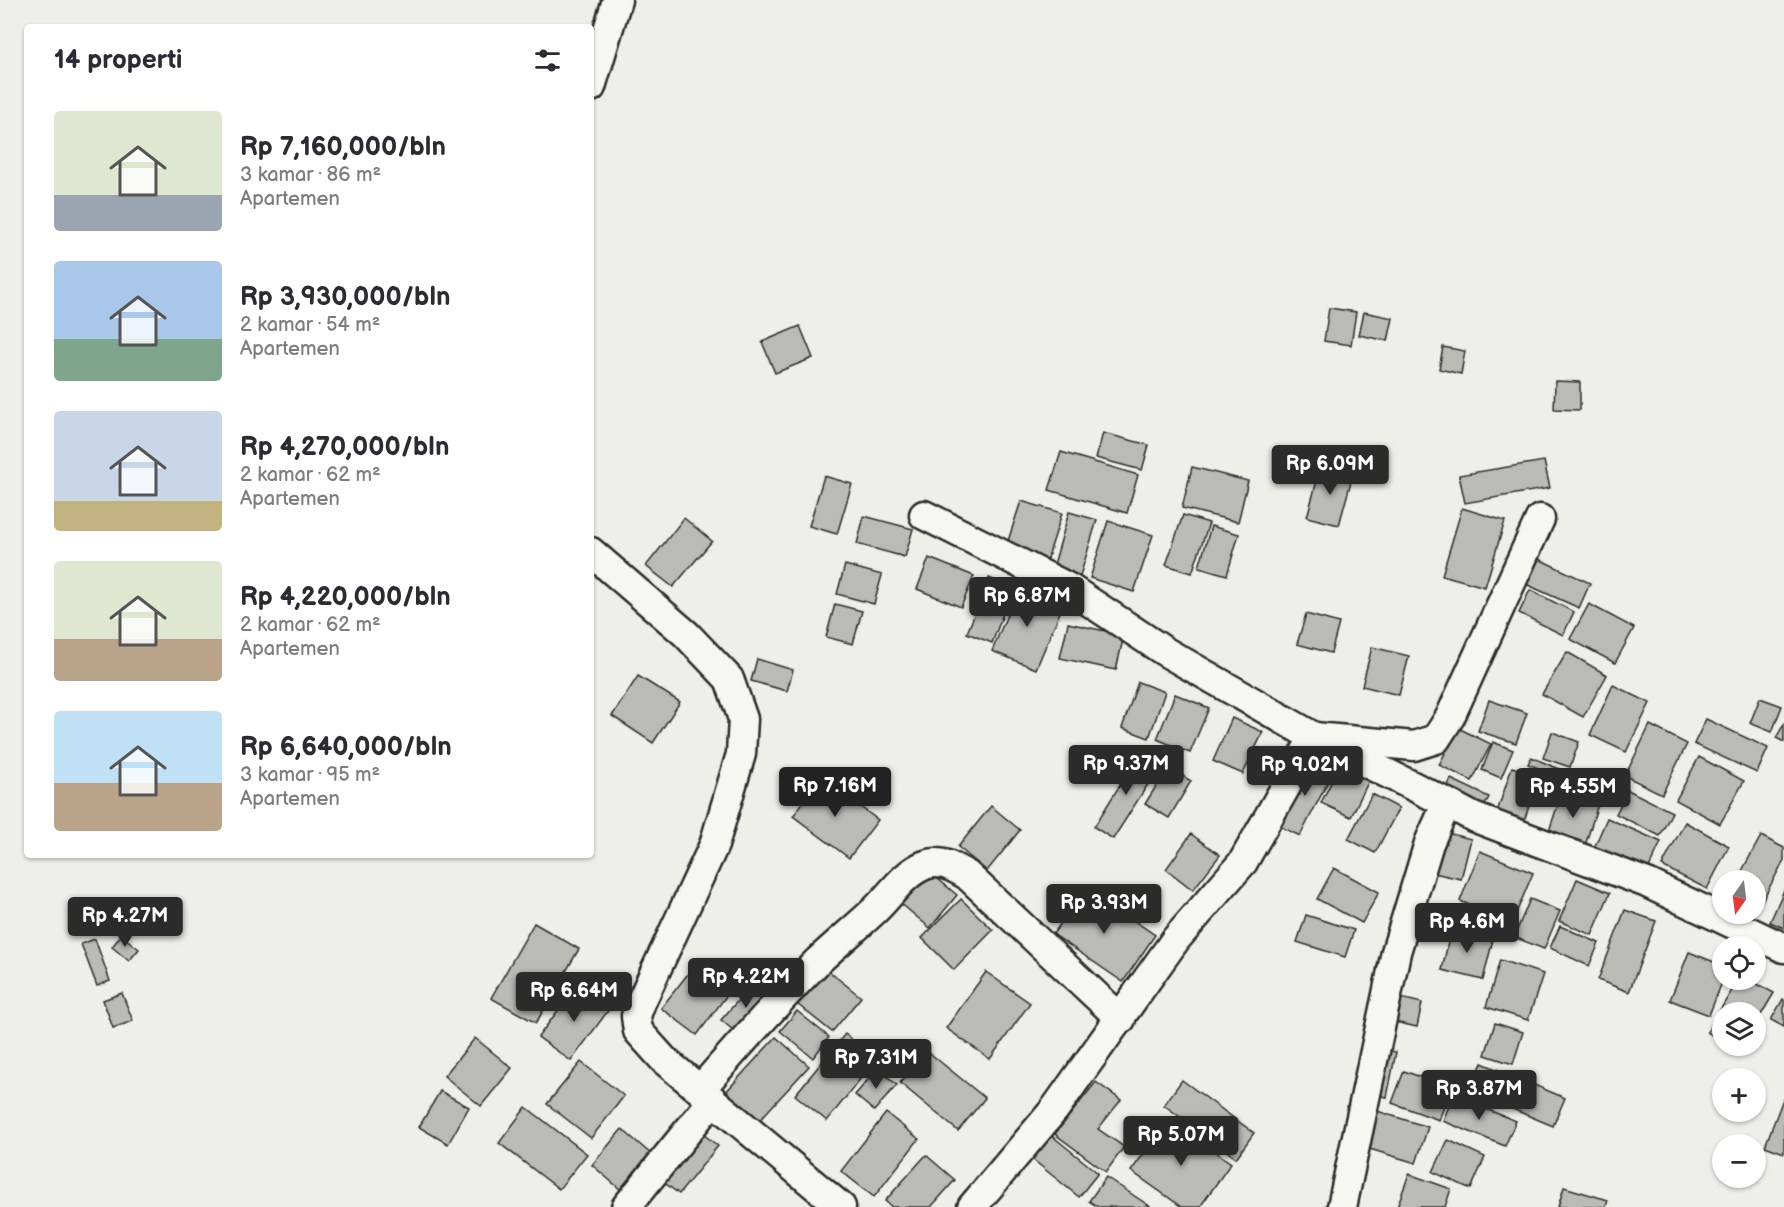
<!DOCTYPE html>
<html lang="id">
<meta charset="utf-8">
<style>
body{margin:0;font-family:"Balsamiq Sans",sans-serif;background:#f7f7f7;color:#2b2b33;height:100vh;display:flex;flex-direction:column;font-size:22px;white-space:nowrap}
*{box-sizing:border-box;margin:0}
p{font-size:20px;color:#7c7c81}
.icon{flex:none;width:33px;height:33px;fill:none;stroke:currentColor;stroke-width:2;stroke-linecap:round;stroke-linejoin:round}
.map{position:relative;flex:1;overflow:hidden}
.side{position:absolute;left:24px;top:24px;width:570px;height:834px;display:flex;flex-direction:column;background:#fff;border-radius:6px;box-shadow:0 2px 4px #0004}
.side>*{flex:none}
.needle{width:39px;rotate:194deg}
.fabs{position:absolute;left:1712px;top:870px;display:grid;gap:12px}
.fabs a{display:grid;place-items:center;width:54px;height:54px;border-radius:50%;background:#fff;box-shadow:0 2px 4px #0004;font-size:30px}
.price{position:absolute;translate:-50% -51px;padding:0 14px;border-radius:6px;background:#2b2b2b;color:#fff;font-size:20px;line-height:39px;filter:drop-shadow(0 2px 3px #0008)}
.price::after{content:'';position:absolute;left:50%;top:36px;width:18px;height:14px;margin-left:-9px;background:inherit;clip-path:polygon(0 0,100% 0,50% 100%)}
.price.selected{background:#222;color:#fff}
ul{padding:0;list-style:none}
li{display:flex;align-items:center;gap:18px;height:150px;padding:0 30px}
li span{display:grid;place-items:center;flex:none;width:168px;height:120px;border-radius:6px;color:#555}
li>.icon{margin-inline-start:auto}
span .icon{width:72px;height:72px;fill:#fffc;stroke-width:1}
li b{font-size:26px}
h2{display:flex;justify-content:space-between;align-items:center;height:72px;padding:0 30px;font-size:26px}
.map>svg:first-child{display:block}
</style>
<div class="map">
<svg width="1784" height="1207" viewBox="0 0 1784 1207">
<rect width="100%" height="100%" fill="#eeeeea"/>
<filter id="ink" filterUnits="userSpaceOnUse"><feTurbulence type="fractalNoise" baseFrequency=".0167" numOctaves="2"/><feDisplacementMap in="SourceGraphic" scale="12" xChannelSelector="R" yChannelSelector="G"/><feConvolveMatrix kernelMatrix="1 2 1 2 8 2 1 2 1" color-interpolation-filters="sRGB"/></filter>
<g filter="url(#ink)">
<!-- building -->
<g fill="#babab7" stroke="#2b2b2b" stroke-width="1.5">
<path d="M1329,308L1356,312L1351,345L1324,341Z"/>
<path d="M1364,312L1393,318L1388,341L1359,335Z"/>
<path d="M800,326L813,358L775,373L762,342Z"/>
<path d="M1443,347L1465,351L1461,374L1439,369Z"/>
<path d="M1555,381L1580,382V410L1554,409Z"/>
<path d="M1103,433L1149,445L1142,470L1096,458Z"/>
<path d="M1061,452L1138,475L1127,513L1049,490Z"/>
<path d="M1544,461L1550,488L1465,503L1459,475Z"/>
<path d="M1321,466L1353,474L1339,525L1307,517Z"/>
<path d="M1192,467L1248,481L1238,522L1182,508Z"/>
<path d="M824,476L852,484L837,534L809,526Z"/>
<path d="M1021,501L1062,513L1047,560L1006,547Z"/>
<path d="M1462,508L1505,521L1485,587L1442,575Z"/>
<path d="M1069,512L1097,520L1080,576L1053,568Z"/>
<path d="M1183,515L1209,523L1192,573L1166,565Z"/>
<path d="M864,516L913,529L905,557L857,544Z"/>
<path d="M684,518L712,541L673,587L646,566Z"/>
<path d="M1108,521L1153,535L1134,592L1090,578Z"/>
<path d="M1211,526L1239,534L1227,575L1199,567Z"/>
<path d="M1530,555L1590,583L1579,608L1519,581Z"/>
<path d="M929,558L974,576L961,607L917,589Z"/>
<path d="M845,565L882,575L874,604L837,594Z"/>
<path d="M989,578L1013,588L992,643L967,633Z"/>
<path d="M1019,586L1063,605L1036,669L992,651Z"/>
<path d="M1530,590L1574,612L1563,635L1519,613Z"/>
<path d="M835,604L862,611L853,644L826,637Z"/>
<path d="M1589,604L1634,628L1615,663L1570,639Z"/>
<path d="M1306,614L1339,623L1331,653L1297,644Z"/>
<path d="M1068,623L1124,635L1116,670L1060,658Z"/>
<path d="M1372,647L1409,656L1399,695L1362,686Z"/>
<path d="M1567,652L1607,675L1583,717L1542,694Z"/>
<path d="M757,659L793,670L787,691L751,681Z"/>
<path d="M638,676L680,702L653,743L612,716Z"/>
<path d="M1138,682L1165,692L1149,738L1122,728Z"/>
<path d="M1613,685L1650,703L1626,752L1590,735Z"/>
<path d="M1175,694L1209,708L1190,753L1157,739Z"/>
<path d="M1760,698L1782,706L1772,732L1750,723Z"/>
<path d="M1489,700L1527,713L1516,743L1478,731Z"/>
<path d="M1232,718L1263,732L1243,774L1213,761Z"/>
<path d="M1706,719L1768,748L1757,773L1694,744Z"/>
<path d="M1784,724V742L1776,738Z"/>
<path d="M1650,725L1687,744L1662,794L1625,776Z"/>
<path d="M1458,728L1491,744L1472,781L1439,765Z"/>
<path d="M1552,732L1579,742L1570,767L1543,758Z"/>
<path d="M1493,742L1513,750L1501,778L1482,770Z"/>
<path d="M1139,754L1159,767L1113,839L1094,827Z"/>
<path d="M1309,757L1334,770L1300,836L1275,824Z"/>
<path d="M1531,757L1566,772L1563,778L1528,764Z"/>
<path d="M1699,757L1744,781L1720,824L1676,800Z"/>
<path d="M1342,760L1372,774L1351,817L1321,803Z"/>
<path d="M1168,767L1191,781L1169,818L1145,804Z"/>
<path d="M1512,767L1539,776L1523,824L1496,815Z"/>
<path d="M821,778L878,820L849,858L793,816Z"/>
<path d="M1451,779L1489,797L1479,816L1442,798Z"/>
<path d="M1563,789L1599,801L1584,849L1547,837Z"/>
<path d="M1628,790L1672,812L1660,836L1616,814Z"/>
<path d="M1372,794L1399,808L1375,853L1348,839Z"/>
<path d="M991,806L1020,830L987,871L958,847Z"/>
<path d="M1607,818L1661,842L1647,872L1594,848Z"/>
<path d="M1685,822L1729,846L1707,889L1662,866Z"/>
<path d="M1439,831L1471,839L1461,879L1429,872Z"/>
<path d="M1191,834L1220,855L1193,890L1166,869Z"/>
<path d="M1761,836L1784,848V860L1754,916L1750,914H1755V880H1737Z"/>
<path d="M1480,851L1533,873L1512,923L1460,901Z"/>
<path d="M1334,868L1379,892L1362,923L1317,899Z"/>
<path d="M926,869L957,895L930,928L899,902Z"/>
<path d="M1577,879L1610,893L1592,935L1559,921Z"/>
<path d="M1086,888L1155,935L1123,982L1053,934Z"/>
<path d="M1784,890V928L1770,922Z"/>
<path d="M961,899L993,930L954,970L922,938Z"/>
<path d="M1530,899L1560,911L1544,949L1514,937Z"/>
<path d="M1625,910L1656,921L1629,992L1598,980Z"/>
<path d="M1306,915L1354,930L1345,957L1297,942Z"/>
<path d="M534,923L579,949L536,1023L491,998Z"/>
<path d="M1560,926L1599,943L1589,966L1550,948Z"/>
<path d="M1451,929L1493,939L1483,980L1442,970Z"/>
<path d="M121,935L139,949L129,961L112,947Z"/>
<path d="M95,939L110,981L97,986L81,944Z"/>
<path d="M1689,952L1722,965L1723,980L1709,1015L1670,1000Z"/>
<path d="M1500,960L1543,974L1528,1020L1486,1007Z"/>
<path d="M698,961L733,987L697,1035L661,1008Z"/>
<path d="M826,969L861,997L832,1032L797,1004Z"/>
<path d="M986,972L1030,1003L990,1059L946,1028Z"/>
<path d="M1738,980H1750L1774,993L1755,1025V1012H1722V1041L1707,1032Z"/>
<path d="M753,983L771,998L739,1035L721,1020Z"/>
<path d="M578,984L610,1008L571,1061L538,1037Z"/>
<path d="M122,993L133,1021L113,1028L103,1000Z"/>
<path d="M1392,996L1422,1003L1417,1027L1386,1020Z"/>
<path d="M1783,999L1784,1000V1027L1771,1020Z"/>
<path d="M797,1011L829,1037L813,1058L780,1031Z"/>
<path d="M1495,1023L1523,1032L1513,1064L1485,1055Z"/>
<path d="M845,1034L876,1059L827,1121L795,1095Z"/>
<path d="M776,1037L809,1066L756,1124L724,1094Z"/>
<path d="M475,1038L512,1068L481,1106L444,1076Z"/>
<path d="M1381,1049L1396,1052L1387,1097L1372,1094Z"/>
<path d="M927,1051L985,1098L958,1131L900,1083Z"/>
<path d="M581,1062L624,1096L591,1138L547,1104Z"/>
<path d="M1482,1063L1565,1098L1553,1126L1470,1091Z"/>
<path d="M878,1068L897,1085L874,1111L855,1095Z"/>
<path d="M1404,1071L1451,1088L1439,1120L1392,1103Z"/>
<path d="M1182,1080L1254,1133L1236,1158L1164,1105Z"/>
<path d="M1096,1082L1121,1100L1098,1129L1124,1147L1106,1172L1055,1134Z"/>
<path d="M440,1091L469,1107L448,1144L419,1127Z"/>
<path d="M1453,1096L1516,1121L1505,1146L1443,1121Z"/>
<path d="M1783,1099L1784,1100V1153L1765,1146Z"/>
<path d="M526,1107L587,1154L559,1189L499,1143Z"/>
<path d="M1374,1110L1428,1127L1416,1163L1363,1147Z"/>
<path d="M886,1113L919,1139L874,1197L841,1171Z"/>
<path d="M1169,1119L1231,1163L1200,1207H1182L1131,1171Z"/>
<path d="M622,1129L652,1155L621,1190L592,1165Z"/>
<path d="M697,1129L718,1146L679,1194L657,1177Z"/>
<path d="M1051,1135L1098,1173L1079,1197L1032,1159Z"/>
<path d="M1448,1140L1485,1157L1471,1189L1433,1172Z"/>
<path d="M926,1155L955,1180L931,1207H892L885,1201Z"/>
<path d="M1409,1174L1451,1189L1445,1207H1397Z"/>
<path d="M1106,1177L1151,1207H1098L1089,1201Z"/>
<path d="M1564,1187L1608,1200L1606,1207H1558Z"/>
</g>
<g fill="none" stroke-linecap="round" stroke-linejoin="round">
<defs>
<g id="minor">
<path d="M591,87L617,0"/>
<path d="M924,515L1069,588L1164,651L1314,737L1447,803"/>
<path d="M591,552L686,634L729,679L743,719L741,754L714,845L641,1002L636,1016L638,1031L664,1060L841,1207"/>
<path d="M700,1090C738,1046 776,1003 817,962C836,944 856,928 875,910C890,896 904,873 925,865C941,859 953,867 967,875L1121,1019"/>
<path d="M626,1207L713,1100"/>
<path d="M972,1207L1054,1110L1176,939L1243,862L1314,737L1414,746L1436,739L1450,717L1540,519"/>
<path d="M1342,1207L1396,952L1429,843L1447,803L1473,817L1647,883L1784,948"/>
</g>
</defs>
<!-- minor casing -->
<use href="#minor" stroke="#2b2b2b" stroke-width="33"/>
<!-- minor -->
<use href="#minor" stroke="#f6f6f2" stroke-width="28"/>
</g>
</g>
</svg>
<div class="fabs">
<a><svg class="needle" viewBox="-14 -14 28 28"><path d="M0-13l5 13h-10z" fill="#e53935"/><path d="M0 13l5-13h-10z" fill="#7c7c81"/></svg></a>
<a><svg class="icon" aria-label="locate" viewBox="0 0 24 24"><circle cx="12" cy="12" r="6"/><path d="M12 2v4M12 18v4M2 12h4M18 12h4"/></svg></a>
<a><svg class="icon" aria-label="layers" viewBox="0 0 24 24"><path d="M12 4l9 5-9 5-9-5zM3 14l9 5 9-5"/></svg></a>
<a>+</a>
<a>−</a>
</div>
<b class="price" style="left:1330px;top:496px">Rp 6.09M</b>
<b class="price" style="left:1027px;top:628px">Rp 6.87M</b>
<b class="price" style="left:1126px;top:796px">Rp 9.37M</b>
<b class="price" style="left:1305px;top:797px">Rp 9.02M</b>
<b class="price selected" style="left:835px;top:818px">Rp 7.16M</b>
<b class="price" style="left:1573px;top:819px">Rp 4.55M</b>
<b class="price" style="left:1104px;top:935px">Rp 3.93M</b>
<b class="price" style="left:125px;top:948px">Rp 4.27M</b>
<b class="price" style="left:1467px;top:954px">Rp 4.6M</b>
<b class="price" style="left:746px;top:1009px">Rp 4.22M</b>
<b class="price" style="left:574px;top:1023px">Rp 6.64M</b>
<b class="price" style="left:876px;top:1090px">Rp 7.31M</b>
<b class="price" style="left:1479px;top:1121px">Rp 3.87M</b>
<b class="price" style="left:1181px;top:1167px">Rp 5.07M</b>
<section class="side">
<h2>14 properti<svg class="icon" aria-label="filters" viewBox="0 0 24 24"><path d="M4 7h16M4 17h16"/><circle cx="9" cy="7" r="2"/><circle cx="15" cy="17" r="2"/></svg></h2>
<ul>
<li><span style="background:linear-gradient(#dfe7d0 70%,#9aa5b1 0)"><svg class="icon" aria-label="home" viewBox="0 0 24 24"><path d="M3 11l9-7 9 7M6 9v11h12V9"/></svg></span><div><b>Rp 7,160,000/bln</b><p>3 kamar · 86 m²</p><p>Apartemen</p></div></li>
<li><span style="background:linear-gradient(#a9c7e8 65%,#7fa58c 0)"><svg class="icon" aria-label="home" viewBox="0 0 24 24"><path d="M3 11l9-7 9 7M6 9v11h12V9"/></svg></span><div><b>Rp 3,930,000/bln</b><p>2 kamar · 54 m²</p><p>Apartemen</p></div></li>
<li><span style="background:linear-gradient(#c9d6e8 75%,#c2b280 0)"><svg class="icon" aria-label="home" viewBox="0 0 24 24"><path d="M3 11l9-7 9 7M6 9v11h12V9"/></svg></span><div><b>Rp 4,270,000/bln</b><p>2 kamar · 62 m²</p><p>Apartemen</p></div></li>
<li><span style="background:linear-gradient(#dfe7d0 65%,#b9a48a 0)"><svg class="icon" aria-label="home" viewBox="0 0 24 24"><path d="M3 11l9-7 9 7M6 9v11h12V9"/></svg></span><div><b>Rp 4,220,000/bln</b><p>2 kamar · 62 m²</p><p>Apartemen</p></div></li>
<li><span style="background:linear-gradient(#bfe0f5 60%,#b9a48a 0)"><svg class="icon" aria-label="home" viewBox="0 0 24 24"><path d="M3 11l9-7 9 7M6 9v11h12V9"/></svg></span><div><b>Rp 6,640,000/bln</b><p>3 kamar · 95 m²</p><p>Apartemen</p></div></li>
</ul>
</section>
</div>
